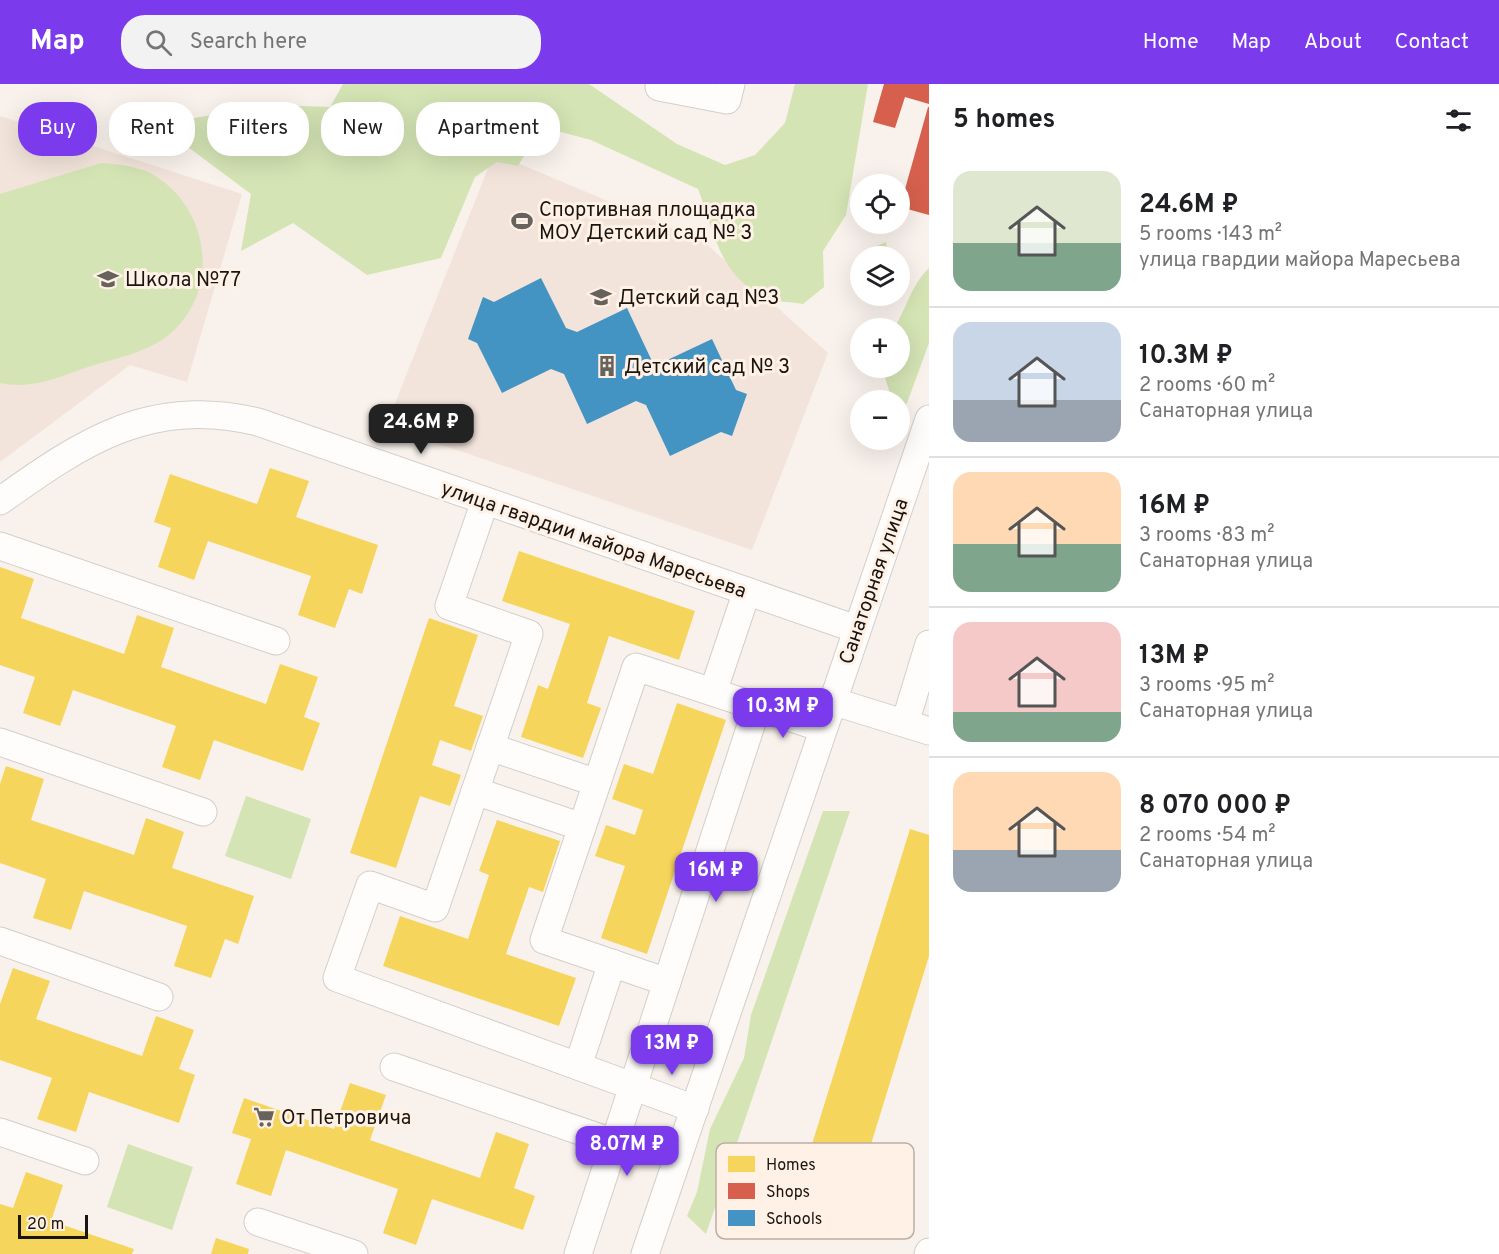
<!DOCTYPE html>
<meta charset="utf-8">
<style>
body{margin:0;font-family:Overpass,sans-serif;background:#f2f2f2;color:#202124;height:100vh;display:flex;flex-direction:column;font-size:22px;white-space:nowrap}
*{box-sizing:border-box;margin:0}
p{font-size:20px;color:#757577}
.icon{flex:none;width:33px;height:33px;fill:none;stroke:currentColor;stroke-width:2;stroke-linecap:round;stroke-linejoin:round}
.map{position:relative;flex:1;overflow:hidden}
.side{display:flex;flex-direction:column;background:#fff;width:570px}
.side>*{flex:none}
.guide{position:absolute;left:18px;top:18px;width:570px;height:54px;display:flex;gap:12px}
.buttons{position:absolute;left:850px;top:90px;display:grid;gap:12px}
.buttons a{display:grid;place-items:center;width:60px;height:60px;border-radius:50%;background:#fff;box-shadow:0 6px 24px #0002;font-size:30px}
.scale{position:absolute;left:18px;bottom:15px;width:70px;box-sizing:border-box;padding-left:6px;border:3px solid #1a1510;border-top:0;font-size:16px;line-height:21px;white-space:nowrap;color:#1a1510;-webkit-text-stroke:4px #fff1e6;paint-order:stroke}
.price{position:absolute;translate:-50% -51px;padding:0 14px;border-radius:12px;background:#7c3aed;color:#fff;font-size:20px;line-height:39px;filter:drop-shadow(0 2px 3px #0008)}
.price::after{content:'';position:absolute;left:50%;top:36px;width:18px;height:14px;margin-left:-9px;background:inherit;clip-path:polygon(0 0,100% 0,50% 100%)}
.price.selected{background:#222;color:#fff}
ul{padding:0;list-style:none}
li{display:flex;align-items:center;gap:18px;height:150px;padding:0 24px}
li+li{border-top:2px solid #e0e0e0}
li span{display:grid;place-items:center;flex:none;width:168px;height:120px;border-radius:18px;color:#555}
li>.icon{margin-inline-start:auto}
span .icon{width:72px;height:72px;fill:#fffc;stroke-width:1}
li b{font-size:26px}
h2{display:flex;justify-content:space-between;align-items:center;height:72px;padding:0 24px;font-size:26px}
.pill{padding:0 21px;border-radius:24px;background:#fff;box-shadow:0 6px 24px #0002;font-size:21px;line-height:54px}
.pill.selected{background:#7c3aed;color:#fff}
header{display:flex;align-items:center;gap:36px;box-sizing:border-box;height:84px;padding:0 30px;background:#7c3aed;color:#fff}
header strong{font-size:28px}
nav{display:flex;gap:33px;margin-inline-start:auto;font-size:21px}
.search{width:420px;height:54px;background:#f2f2f2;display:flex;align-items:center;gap:15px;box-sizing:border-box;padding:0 21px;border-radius:24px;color:#757577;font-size:22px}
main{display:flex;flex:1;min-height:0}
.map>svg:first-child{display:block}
</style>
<header>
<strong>Map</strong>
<div class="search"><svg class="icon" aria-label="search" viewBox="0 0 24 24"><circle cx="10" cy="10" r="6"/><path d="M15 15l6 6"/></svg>Search here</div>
<nav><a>Home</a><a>Map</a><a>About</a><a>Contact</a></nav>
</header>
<main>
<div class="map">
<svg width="929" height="1170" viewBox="0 0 929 1170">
<rect width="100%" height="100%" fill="#f9f2ec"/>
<!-- built -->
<g fill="#f2e4da">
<path d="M0,32L242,110L187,298L130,281L0,378Z"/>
<path d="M494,69L703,157L828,269L752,466L386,342Z"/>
</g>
<!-- green -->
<g fill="#d4e4b4">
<path d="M343,0H589L677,60L725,81L755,71L785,39L795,0H868L846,131L823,167L824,203L803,220C791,218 776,218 766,213C719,193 715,149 698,105L591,56L542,43L518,82L497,78L475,93L441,174L367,191L293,139L241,167L251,110L157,40L274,21L330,23Z"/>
<path d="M101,79C117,80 135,82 150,89C208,120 222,203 172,248C150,268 116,274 88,283C59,293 32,306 0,299V110Z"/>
<path d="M886,158L888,172H861V198L851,186L863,168Z"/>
<path d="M929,184V259L907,319L900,327V316H892L882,284H900V244H894C907,224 911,201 929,184Z"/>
<path d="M246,712L311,735L291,795L225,772Z"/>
<path d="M823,727H850L706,1150L687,1132L697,1108L710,1045L744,974L751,931Z"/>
<path d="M128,1060L193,1083L172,1146L107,1123Z"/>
</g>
<!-- homes -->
<g fill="#f6d55c">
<path d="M270,384L309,397L296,433L378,461L362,510L349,505L335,544L298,531L311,492L208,457L194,496L158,483L171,444L154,438L170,390L257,420Z"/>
<path d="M519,467L695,527L679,576L609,552L587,619L601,624L583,674L521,653L538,601L548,605L570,540L502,517Z"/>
<path d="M0,483L34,495L21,534L124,570L137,531L174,544L161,583L266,620L280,580L318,593L304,633L320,639L303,687L214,656L200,696L162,683L176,642L73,606L60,642L23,629L35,593L0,581Z"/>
<path d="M429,534L478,551L454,622L483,632L471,667L440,656L432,681L461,691L450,722L420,712L396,784L350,769Z"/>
<path d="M677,619L726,636L647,870L601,854L625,782L595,772L606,741L635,751L643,726L612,715L624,680L653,690Z"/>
<path d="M6,682L44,695L31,736L134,771L146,734L184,748L172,784L254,812L238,860L225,855L211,894L174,882L187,842L84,807L71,846L33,834L46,795L0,779V700Z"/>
<path d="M497,736L560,757L543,808L529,803L506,870L576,894L559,942L383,882L400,832L468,855L489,791L479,787Z"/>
<path d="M910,745L929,751V872L843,1151L789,1134Z"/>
<path d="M13,884L50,897L36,935L142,972L156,932L194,946L179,985L195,991L179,1039L89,1008L76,1048L37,1035L52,994L0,976V920Z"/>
<path d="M350,999L386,1011L370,1056L480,1094L496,1048L529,1060L514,1104L535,1112L523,1146L432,1115L416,1161L383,1149L398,1105L286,1066L271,1112L236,1100L251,1055L232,1049L244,1014L334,1045Z"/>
<path d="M26,1088L63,1101L51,1137L134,1165L132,1170H0V1120L13,1124Z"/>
<path d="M216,1154L249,1165L248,1170H211Z"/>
</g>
<!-- shops -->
<g fill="#d6604d">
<path d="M884,0H929V20L905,13L895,44L873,38Z"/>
<path d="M928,23H929V131L900,123Z"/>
</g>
<!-- schools -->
<path fill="#4393c3" d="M541,194L566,244L577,248L627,224L651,275L661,279L712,255L736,306L747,310L732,352L721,348L670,372L646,321L636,317L587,340L564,290L551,285L502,309L477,259L468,255L483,213L494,218Z"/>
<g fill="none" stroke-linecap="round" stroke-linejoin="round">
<defs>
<g id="minor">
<path d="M660,0L659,3L727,16L731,0"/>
<path d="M0,417C84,357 151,312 258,338L856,545"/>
<path d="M485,417L449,522L529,550L435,824L370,801L337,894L695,1025"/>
<path d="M0,462L276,557"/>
<path d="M713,608L747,507"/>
<path d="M832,617L929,647"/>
<path d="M905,639L929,560"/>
<path d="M0,658L203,728"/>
<path d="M490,663L597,699"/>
<path d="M475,707L582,743"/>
<path d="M0,857L159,913"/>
<path d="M667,898L544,856L636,583L822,644"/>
<path d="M578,982L612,879"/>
<path d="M394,983L615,1059"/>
<path d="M0,1048L85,1077"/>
<path d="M258,1138L354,1170"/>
<path d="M578,1170L757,623"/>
<path d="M645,1170L929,335"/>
<path d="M928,1170L929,1168"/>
</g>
</defs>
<!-- minor casing -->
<use href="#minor" stroke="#d4cec8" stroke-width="29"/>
<!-- minor -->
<use href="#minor" stroke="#fefdfc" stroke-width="27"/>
</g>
<!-- icons -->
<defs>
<symbol id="stadium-bare" viewBox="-9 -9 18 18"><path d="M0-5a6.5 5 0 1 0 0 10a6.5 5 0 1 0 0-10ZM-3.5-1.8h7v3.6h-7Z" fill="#68625d" stroke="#fff1e6" stroke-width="2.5" paint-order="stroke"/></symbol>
<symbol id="school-bare" viewBox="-9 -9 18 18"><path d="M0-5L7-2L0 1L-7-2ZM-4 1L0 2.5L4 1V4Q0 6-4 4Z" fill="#68625d" stroke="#fff1e6" stroke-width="2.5" paint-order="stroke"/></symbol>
<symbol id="building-bare" viewBox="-9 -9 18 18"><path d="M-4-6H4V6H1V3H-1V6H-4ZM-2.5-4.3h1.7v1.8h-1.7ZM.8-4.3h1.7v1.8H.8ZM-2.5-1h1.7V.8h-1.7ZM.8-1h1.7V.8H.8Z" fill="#68625d" stroke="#fff1e6" stroke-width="2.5" paint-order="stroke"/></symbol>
<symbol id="supermarket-bare" viewBox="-9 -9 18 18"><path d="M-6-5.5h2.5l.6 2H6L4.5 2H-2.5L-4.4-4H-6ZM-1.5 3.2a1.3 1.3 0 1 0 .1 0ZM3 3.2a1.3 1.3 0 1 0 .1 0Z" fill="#68625d" stroke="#fff1e6" stroke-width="2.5" paint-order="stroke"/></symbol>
</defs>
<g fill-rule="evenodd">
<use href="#stadium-bare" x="507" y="122" width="30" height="30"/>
<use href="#school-bare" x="93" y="180" width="30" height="30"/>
<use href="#school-bare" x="586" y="198" width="30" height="30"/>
<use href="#building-bare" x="592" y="267" width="30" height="30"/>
<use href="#supermarket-bare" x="249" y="1018" width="30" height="30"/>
</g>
<g text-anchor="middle" stroke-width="6" stroke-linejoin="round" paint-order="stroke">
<!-- poi labels -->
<g font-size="20" fill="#1a1510" stroke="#fff1e6" text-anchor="start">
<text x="539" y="132">Спортивная площадка<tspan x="539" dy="23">МОУ Детский сад № 3</tspan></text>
<text x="125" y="202">Школа №77</text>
<text x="618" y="220">Детский сад №3</text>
<text x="624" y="289">Детский сад № 3</text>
<text x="281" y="1040">От Петровича</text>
</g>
<!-- street labels -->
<g font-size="20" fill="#1a1510" stroke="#fff1e6">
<text transform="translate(594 455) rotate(19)" y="7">улица гвардии майора Маресьева</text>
<text transform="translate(873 497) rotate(-71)" y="7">Санаторная улица</text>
</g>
</g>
<!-- legend -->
<rect x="716" y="1059" width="198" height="96" rx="9" fill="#fff1e6" stroke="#baafa6" stroke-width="1.5"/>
<rect x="728" y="1072" width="27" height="16" fill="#f6d55c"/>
<rect x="728" y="1099" width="27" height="16" fill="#d6604d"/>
<rect x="728" y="1126" width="27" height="16" fill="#4393c3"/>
<g font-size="16" fill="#1a1510">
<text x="766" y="1086">Homes</text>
<text x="766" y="1113">Shops</text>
<text x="766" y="1140">Schools</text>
</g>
</svg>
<div class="buttons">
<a><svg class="icon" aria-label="locate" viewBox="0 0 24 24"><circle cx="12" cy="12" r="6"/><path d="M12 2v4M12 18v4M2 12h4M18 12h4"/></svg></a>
<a><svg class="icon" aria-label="layers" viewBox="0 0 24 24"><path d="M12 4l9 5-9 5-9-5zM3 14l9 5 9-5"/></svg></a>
<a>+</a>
<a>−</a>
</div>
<div class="scale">20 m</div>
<b class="price selected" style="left:421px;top:371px">24.6M ₽</b>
<b class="price" style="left:783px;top:655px">10.3M ₽</b>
<b class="price" style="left:716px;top:819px">16M ₽</b>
<b class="price" style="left:672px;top:992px">13M ₽</b>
<b class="price" style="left:627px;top:1093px">8.07M ₽</b>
<div class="guide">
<a class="pill selected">Buy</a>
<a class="pill">Rent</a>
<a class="pill">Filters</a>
<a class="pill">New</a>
<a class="pill">Apartment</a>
</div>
</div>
<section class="side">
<h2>5 homes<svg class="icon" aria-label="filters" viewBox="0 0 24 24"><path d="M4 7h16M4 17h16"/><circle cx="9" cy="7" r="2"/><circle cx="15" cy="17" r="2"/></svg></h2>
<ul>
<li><span style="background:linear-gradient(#dfe7d0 60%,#7fa58c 0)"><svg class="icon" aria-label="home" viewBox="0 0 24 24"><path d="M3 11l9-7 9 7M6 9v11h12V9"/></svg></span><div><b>24.6M ₽</b><p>5 rooms · 143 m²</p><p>улица гвардии майора Маресьева</p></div></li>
<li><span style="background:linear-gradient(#c9d6e8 65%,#9aa5b1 0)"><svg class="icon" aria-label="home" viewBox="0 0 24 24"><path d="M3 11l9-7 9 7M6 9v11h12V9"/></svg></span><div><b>10.3M ₽</b><p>2 rooms · 60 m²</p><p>Санаторная улица</p></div></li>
<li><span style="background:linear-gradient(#ffd9b3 60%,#7fa58c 0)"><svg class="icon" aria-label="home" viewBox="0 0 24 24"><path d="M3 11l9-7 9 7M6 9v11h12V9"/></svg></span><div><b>16M ₽</b><p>3 rooms · 83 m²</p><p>Санаторная улица</p></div></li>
<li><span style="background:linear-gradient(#f6c9c9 75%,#7fa58c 0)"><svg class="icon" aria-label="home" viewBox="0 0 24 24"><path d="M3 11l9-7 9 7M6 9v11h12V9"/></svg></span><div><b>13M ₽</b><p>3 rooms · 95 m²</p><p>Санаторная улица</p></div></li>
<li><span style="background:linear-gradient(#ffd9b3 65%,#9aa5b1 0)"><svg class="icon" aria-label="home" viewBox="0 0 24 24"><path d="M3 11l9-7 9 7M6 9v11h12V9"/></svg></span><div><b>8 070 000 ₽</b><p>2 rooms · 54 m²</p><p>Санаторная улица</p></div></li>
</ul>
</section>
</main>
